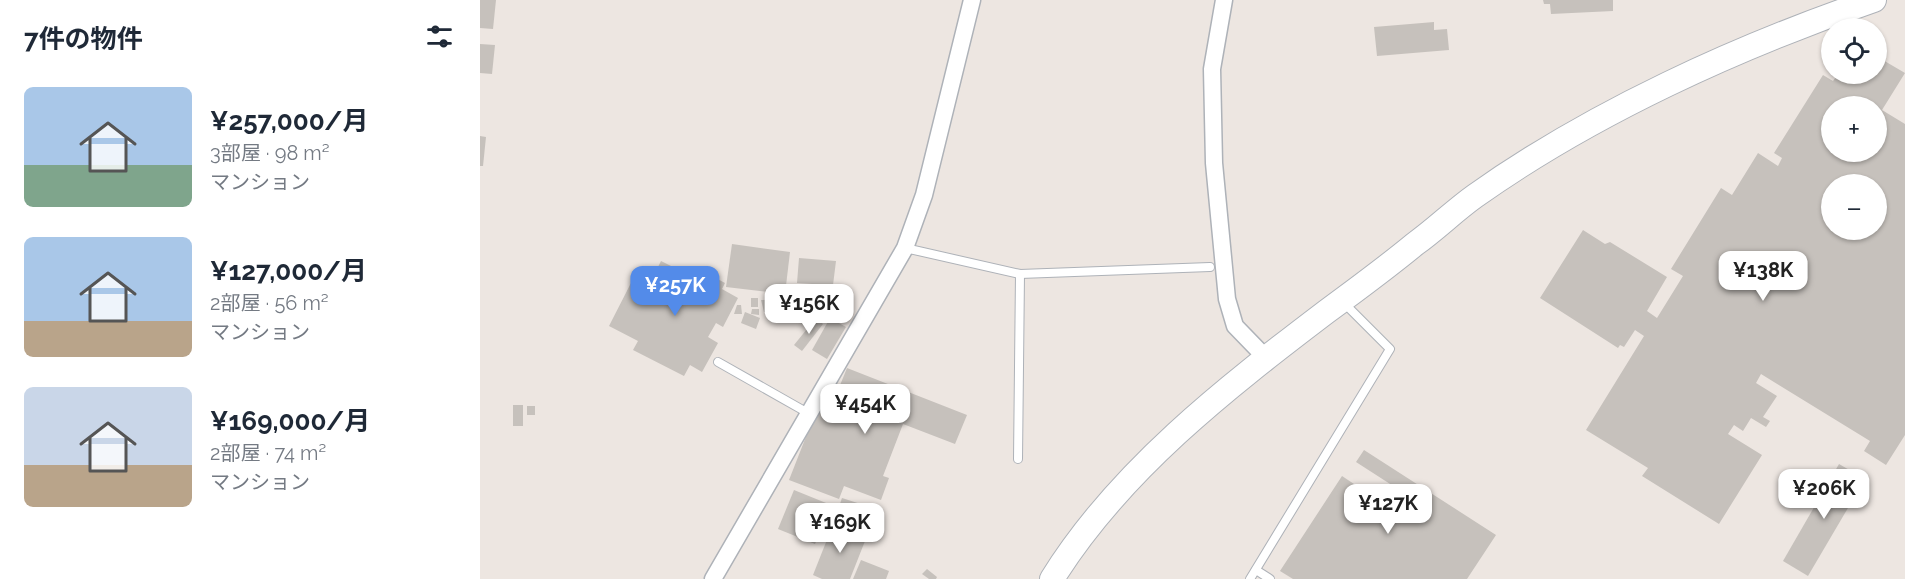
<!DOCTYPE html>
<html lang="ja">
<meta charset="utf-8">
<style>
body{margin:0;font-family:Raleway,"Noto Sans JP",sans-serif;background:#f6f6f7;color:#1f2937;height:100vh;display:flex;flex-direction:column;font-size:22px;white-space:nowrap}
*{box-sizing:border-box;margin:0}
p{font-size:20px;color:#747a83}
.icon{flex:none;width:33px;height:33px;fill:none;stroke:currentColor;stroke-width:2;stroke-linecap:round;stroke-linejoin:round}
.map{position:relative;flex:1;overflow:hidden}
.panel{display:flex;flex-direction:column;background:#fff;width:480px}
.panel>*{flex:none}
.buttons{position:absolute;left:1341px;top:18px;display:grid;gap:12px}
.buttons a{display:grid;place-items:center;width:66px;height:66px;border-radius:50%;background:#fff;box-shadow:0 2px 4px #0004;font-size:30px}
.price{position:absolute;translate:-50% -51px;padding:0 14px;border-radius:12px;background:#fff;color:#222;font-size:20px;line-height:39px;filter:drop-shadow(0 2px 3px #0008)}
.price::after{content:'';position:absolute;left:50%;top:36px;width:18px;height:14px;margin-left:-9px;background:inherit;clip-path:polygon(0 0,100% 0,50% 100%)}
.price.current{background:#538be9;color:#fff}
ul{padding:0;list-style:none}
li{display:flex;align-items:center;gap:18px;height:150px;padding:0 24px}
li span{display:grid;place-items:center;flex:none;width:168px;height:120px;border-radius:9px;color:#555}
li>.icon{margin-inline-start:auto}
span .icon{width:72px;height:72px;fill:#fffc;stroke-width:1}
li b{font-size:26px}
h2{display:flex;justify-content:space-between;align-items:center;height:72px;padding:0 24px;font-size:26px}
main{display:flex;flex:1;min-height:0}
.map>svg:first-child{display:block}
</style>
<main>
<section class="panel">
<h2>7件の物件<svg class="icon" aria-label="filters" viewBox="0 0 24 24"><path d="M4 7h16M4 17h16"/><circle cx="9" cy="7" r="2"/><circle cx="15" cy="17" r="2"/></svg></h2>
<ul>
<li><span style="background:linear-gradient(#a9c7e8 65%,#7fa58c 0)"><svg class="icon" aria-label="home" viewBox="0 0 24 24"><path d="M3 11l9-7 9 7M6 9v11h12V9"/></svg></span><div><b>¥257,000/月</b><p>3部屋 · 98 m²</p><p>マンション</p></div></li>
<li><span style="background:linear-gradient(#a9c7e8 70%,#b9a48a 0)"><svg class="icon" aria-label="home" viewBox="0 0 24 24"><path d="M3 11l9-7 9 7M6 9v11h12V9"/></svg></span><div><b>¥127,000/月</b><p>2部屋 · 56 m²</p><p>マンション</p></div></li>
<li><span style="background:linear-gradient(#c9d6e8 65%,#b9a48a 0)"><svg class="icon" aria-label="home" viewBox="0 0 24 24"><path d="M3 11l9-7 9 7M6 9v11h12V9"/></svg></span><div><b>¥169,000/月</b><p>2部屋 · 74 m²</p><p>マンション</p></div></li>
</ul>
</section>
<div class="map">
<svg width="1425" height="579" viewBox="0 0 1425 579">
<rect width="100%" height="100%" fill="#ede6e1"/>
<!-- building -->
<g fill="#c6c1bc" fill-rule="evenodd">
<path d="M0,0H16L13,29L0,28Z"/>
<path d="M1063,0H1133V11L1071,14L1070,4H1064Z"/>
<path d="M954,22V30L967,29L969,50L897,56L894,27Z"/>
<path d="M0,44L15,45L12,74L0,73Z"/>
<path d="M1396,56L1425,73L1402,110L1425,124V435L1406,465L1384,451L1390,441L1281,374L1276,383L1297,396L1283,417L1290,421L1286,427L1271,418L1263,431L1254,425L1248,434L1282,455L1239,524L1162,476L1168,468L1106,430L1164,336L1155,330L1144,347L1140,345L1138,348L1060,298L1103,230L1125,244L1130,242L1187,277L1167,311L1177,318L1203,276L1191,269L1241,188L1252,195L1278,153L1298,166L1302,158L1294,153L1343,75L1353,81L1358,74H1396ZM1352,106H1396V152H1352ZM1352,184H1396V230H1352Z"/>
<path d="M0,136L6,137L3,166H0Z"/>
<path d="M252,244L310,252L305,294L246,287Z"/>
<path d="M319,258L356,261L353,285L341,284L340,290H331L332,284L317,283Z"/>
<path d="M181,261L215,278L219,269L245,283L242,289L258,298L243,327L236,323L228,337L238,343L222,372L210,365L204,376L153,350L158,341L129,326L152,281L167,289Z"/>
<rect x="271" y="298" width="7" height="9"/>
<path d="M281,300H286L289,312H284Z"/>
<path d="M257,305H261L262,314H254Z"/>
<path d="M272,309H279V315L271,314Z"/>
<path d="M265,312L280,318L276,329L261,323Z"/>
<path d="M336,318L343,324L322,351L314,345Z"/>
<path d="M350,318L366,327L347,359L332,350Z"/>
<path d="M367,368L487,415L475,444L423,424L403,476L409,478L401,500L364,486L359,499L309,480L340,401L352,405Z"/>
<rect x="33" y="405" width="10" height="21"/>
<rect x="47" y="406" width="8" height="9"/>
<path d="M884,450L1016,535L987,579H813L800,571L862,476L910,508L921,491L876,462Z"/>
<path d="M1359,464L1385,479L1328,576L1303,561Z"/>
<path d="M314,490L351,505L335,544L298,529Z"/>
<path d="M362,498L393,508L386,528L355,518Z"/>
<path d="M354,522L387,536L370,579H342L333,575Z"/>
<path d="M381,560L409,571L406,579H373Z"/>
<path d="M447,569L457,577L456,579H449L442,574Z"/>
</g>
<g fill="none" stroke-linecap="round" stroke-linejoin="round">
<defs>
<g id="lane">
<path d="M425,248L540,274L730,267"/>
<path d="M238,362L328,413"/>
<path d="M538,459L540,274"/>
<path d="M776,570L790,579"/>
<path d="M770,579L910,349L863,302"/>
</g>
<g id="street">
<path d="M744,0L732,69L734,163L747,299L755,326L786,358"/>
<path d="M233,579L425,248L444,195L492,0"/>
</g>
<path id="secondary" d="M572,579C639,471 746,388 846,312C876,290 906,268 935,244C956,229 974,211 995,196C1112,113 1259,46 1394,0"/>
</defs>
<!-- lane casing -->
<use href="#lane" stroke="#aeb2b8" stroke-width="10"/>
<!-- street casing -->
<use href="#street" stroke="#aeb2b8" stroke-width="19"/>
<!-- secondary casing -->
<use href="#secondary" stroke="#aeb2b8" stroke-width="26"/>
<!-- lane -->
<use href="#lane" stroke="#fff" stroke-width="8"/>
<!-- street -->
<use href="#street" stroke="#fff" stroke-width="16"/>
<!-- secondary -->
<use href="#secondary" stroke="#fff" stroke-width="24"/>
</g>
</svg>
<div class="buttons">
<a><svg class="icon" aria-label="locate" viewBox="0 0 24 24"><circle cx="12" cy="12" r="6"/><path d="M12 2v4M12 18v4M2 12h4M18 12h4"/></svg></a>
<a>+</a>
<a>−</a>
</div>
<b class="price" style="left:1283px;top:302px">¥138K</b>
<b class="price current" style="left:195px;top:317px">¥257K</b>
<b class="price" style="left:329px;top:335px">¥156K</b>
<b class="price" style="left:385px;top:435px">¥454K</b>
<b class="price" style="left:1344px;top:520px">¥206K</b>
<b class="price" style="left:908px;top:535px">¥127K</b>
<b class="price" style="left:360px;top:554px">¥169K</b>
</div>
</main>
